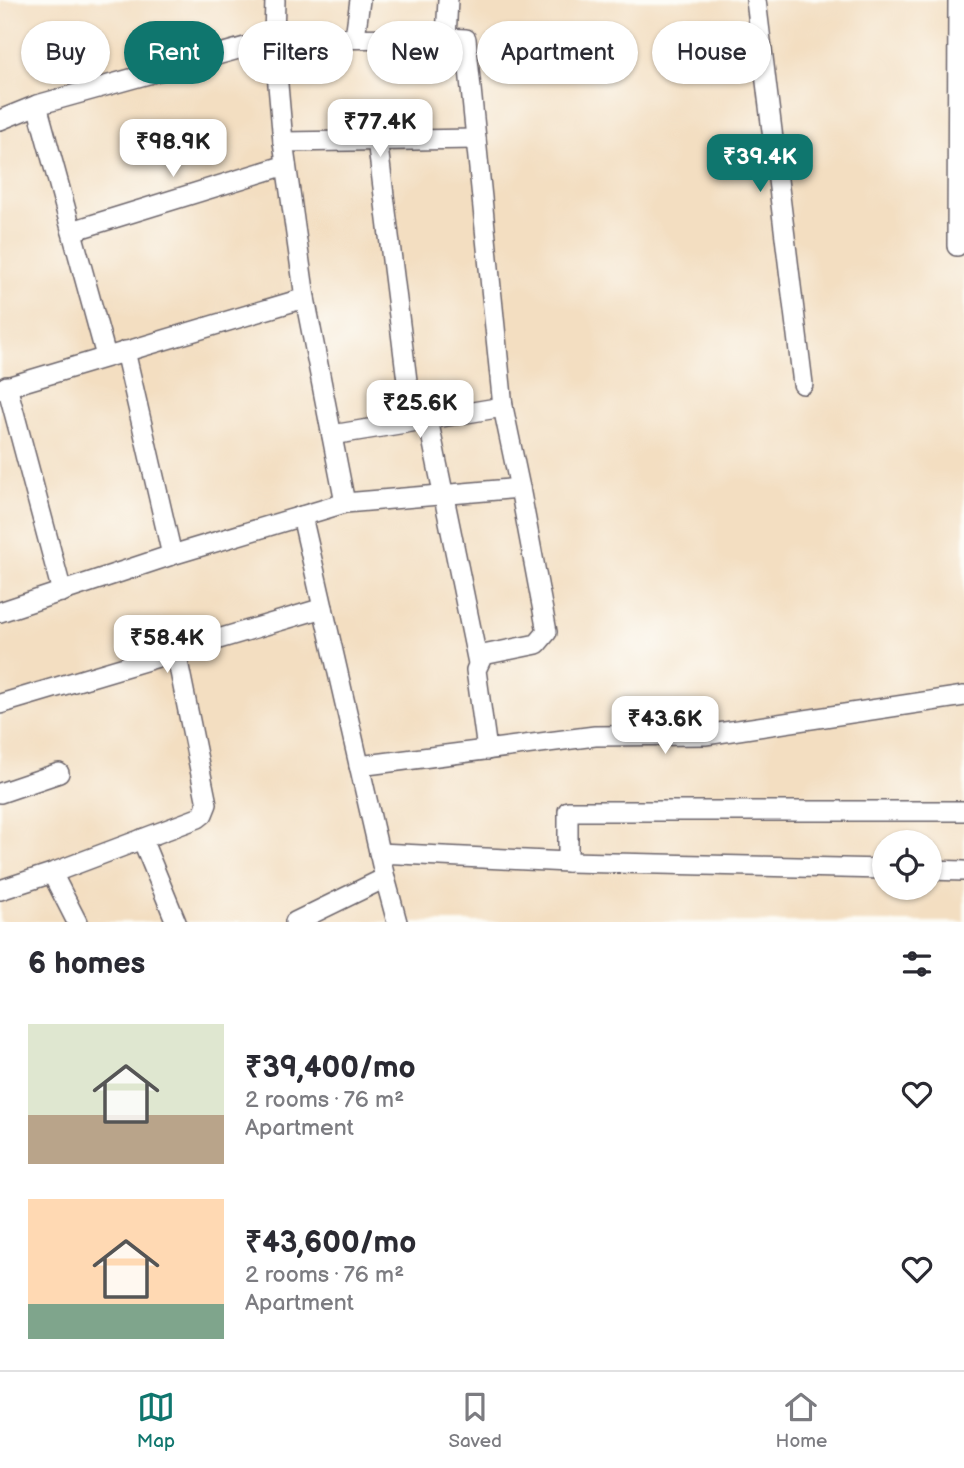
<!DOCTYPE html>
<meta charset="utf-8">
<style>
body{margin:0;font-family:"Balsamiq Sans",sans-serif;background:#f7f7f7;color:#2b2b33;height:100vh;display:flex;flex-direction:column;font-size:26px;white-space:nowrap}
*{box-sizing:border-box;margin:0}
p{font-size:23px;color:#7c7c81}
.icon{flex:none;width:38px;height:38px;fill:none;stroke:currentColor;stroke-width:2;stroke-linecap:round;stroke-linejoin:round}
.map{position:relative;height:922px;overflow:hidden}
.panel{display:flex;flex-direction:column;background:#fff;flex:1}
.panel>*{flex:none}
.guide{position:absolute;left:21px;top:21px;width:922px;height:63px;display:flex;gap:14px}
.buttons{position:absolute;left:872px;top:830px;display:grid;gap:14px}
.buttons a{display:grid;place-items:center;width:70px;height:70px;border-radius:50%;background:#fff;box-shadow:0 2px 5px #0004;font-size:35px}
.price{position:absolute;translate:-50% -60px;padding:0 16px;border-radius:14px;background:#fff;color:#222;font-size:23px;line-height:46px;filter:drop-shadow(0 2px 4px #0008)}
.price::after{content:'';position:absolute;left:50%;top:42px;width:21px;height:16px;margin-left:-10px;background:inherit;clip-path:polygon(0 0,100% 0,50% 100%)}
.price.selected{background:#0f766e;color:#fff}
ul{padding:0;list-style:none}
li{display:flex;align-items:center;gap:21px;height:175px;padding:0 28px}
li span{display:grid;place-items:center;flex:none;width:196px;height:140px;border-radius:0px;color:#555}
li>.icon{margin-inline-start:auto}
span .icon{width:84px;height:84px;fill:#fffc;stroke-width:1}
li b{font-size:30px}
h2{display:flex;justify-content:space-between;align-items:center;height:84px;padding:0 28px;font-size:30px}
.tag{padding:0 24px;border-radius:32px;background:#fff;box-shadow:0 2px 5px #0004;font-size:24px;line-height:63px}
.tag.selected{background:#0f766e;color:#fff}
.tab-bar{display:flex;justify-content:space-around;align-items:center;height:98px;border-top:2px solid #e1e1e2;background:#fff;font-size:19px;color:#7c7c81}
.tab-bar a{display:grid;justify-items:center;gap:4px}
.tab-bar .selected{color:#0f766e}
.map>svg:first-child{display:block}
</style>
<div class="map">
<svg width="964" height="922" viewBox="0 0 964 922">
<rect width="100%" height="100%" fill="#fdfcf7"/>
<filter id="ink" filterUnits="userSpaceOnUse"><feTurbulence type="fractalNoise" baseFrequency=".0143" numOctaves="2"/><feDisplacementMap in="SourceGraphic" scale="14" xChannelSelector="R" yChannelSelector="G"/><feConvolveMatrix kernelMatrix="1 2 1 2 8 2 1 2 1" color-interpolation-filters="sRGB"/></filter>
<filter id="wash" filterUnits="userSpaceOnUse"><feTurbulence type="fractalNoise" baseFrequency=".00686" numOctaves="4" result="noise"/><feDisplacementMap in="SourceGraphic" scale="28" xChannelSelector="R" yChannelSelector="G"/><feGaussianBlur stdDeviation="1.57" result="paint"/><feColorMatrix in="noise" values="0 0 0 0 0 0 0 0 0 0 0 0 0 0 0 0 0 1.4 0 .05"/><feComposite in="paint" operator="in"/></filter>
<g filter="url(#wash)">
<rect width="100%" height="100%" fill="#f3dec1"/>
</g>
<g filter="url(#ink)">
<g fill="none" stroke-linecap="round" stroke-linejoin="round">
<defs>
<g id="street">
<path d="M756,0L803,384"/>
<path d="M355,37L360,0"/>
<path d="M37,105L106,356"/>
<path d="M0,120L37,105L274,39L446,38L448,0"/>
<path d="M377,139L412,421"/>
<path d="M283,142L476,139"/>
<path d="M72,231L286,165"/>
<path d="M957,246L958,0"/>
<path d="M125,351L172,555"/>
<path d="M7,386L62,592"/>
<path d="M0,389L305,298"/>
<path d="M428,419L478,663"/>
<path d="M332,435L503,407"/>
<path d="M345,503L520,488L503,407L466,39L446,38"/>
<path d="M0,612L172,555L345,503L305,298L283,142L274,39L275,0"/>
<path d="M0,704L323,608"/>
<path d="M487,750L476,670L483,655L537,644L547,632L520,488"/>
<path d="M359,766L595,736L705,735L964,696"/>
<path d="M0,793L59,773"/>
<path d="M142,839L176,922"/>
<path d="M379,853L568,862V811H964"/>
<path d="M568,862L884,869"/>
<path d="M929,870L964,871"/>
<path d="M52,873L198,818L203,814L207,804L176,652"/>
<path d="M385,878L397,922"/>
<path d="M0,890L52,873L77,922"/>
<path d="M295,922L385,878L302,516"/>
</g>
</defs>
<!-- street casing -->
<use href="#street" stroke="#6b646a" stroke-width="22"/>
<!-- street -->
<use href="#street" stroke="#fff" stroke-width="19"/>
</g>
</g>
</svg>
<div class="buttons">
<a><svg class="icon" aria-label="locate" viewBox="0 0 24 24"><circle cx="12" cy="12" r="6"/><path d="M12 2v4M12 18v4M2 12h4M18 12h4"/></svg></a>
</div>
<b class="price" style="left:380px;top:159px">₹77.4K</b>
<b class="price" style="left:173px;top:179px">₹98.9K</b>
<b class="price selected" style="left:760px;top:194px">₹39.4K</b>
<b class="price" style="left:420px;top:440px">₹25.6K</b>
<b class="price" style="left:167px;top:675px">₹58.4K</b>
<b class="price" style="left:665px;top:756px">₹43.6K</b>
<div class="guide">
<a class="tag">Buy</a>
<a class="tag selected">Rent</a>
<a class="tag">Filters</a>
<a class="tag">New</a>
<a class="tag">Apartment</a>
<a class="tag">House</a>
</div>
</div>
<section class="panel">
<h2>6 homes<svg class="icon" aria-label="filters" viewBox="0 0 24 24"><path d="M4 7h16M4 17h16"/><circle cx="9" cy="7" r="2"/><circle cx="15" cy="17" r="2"/></svg></h2>
<ul>
<li><span style="background:linear-gradient(#dfe7d0 65%,#b9a48a 0)"><svg class="icon" aria-label="home" viewBox="0 0 24 24"><path d="M3 11l9-7 9 7M6 9v11h12V9"/></svg></span><div><b>₹39,400/mo</b><p>2 rooms · 76 m²</p><p>Apartment</p></div><svg class="icon" aria-label="heart" viewBox="0 0 24 24"><path d="M12 20l-8-8c-3-5 5-10 8-4 3-6 11-1 8 4z"/></svg></li>
<li><span style="background:linear-gradient(#ffd9b3 75%,#7fa58c 0)"><svg class="icon" aria-label="home" viewBox="0 0 24 24"><path d="M3 11l9-7 9 7M6 9v11h12V9"/></svg></span><div><b>₹43,600/mo</b><p>2 rooms · 76 m²</p><p>Apartment</p></div><svg class="icon" aria-label="heart" viewBox="0 0 24 24"><path d="M12 20l-8-8c-3-5 5-10 8-4 3-6 11-1 8 4z"/></svg></li>
</ul>
</section>
<nav class="tab-bar">
<a class="selected"><svg class="icon" aria-label="map" viewBox="0 0 24 24"><path d="M3 6l6-2 6 2 6-2v14l-6 2-6-2-6 2zM9 4v14M15 6v14"/></svg>Map</a>
<a><svg class="icon" aria-label="saved" viewBox="0 0 24 24"><path d="M7 4h10v16l-5-4-5 4z"/></svg>Saved</a>
<a><svg class="icon" aria-label="home" viewBox="0 0 24 24"><path d="M3 11l9-7 9 7M6 9v11h12V9"/></svg>Home</a>
</nav>
